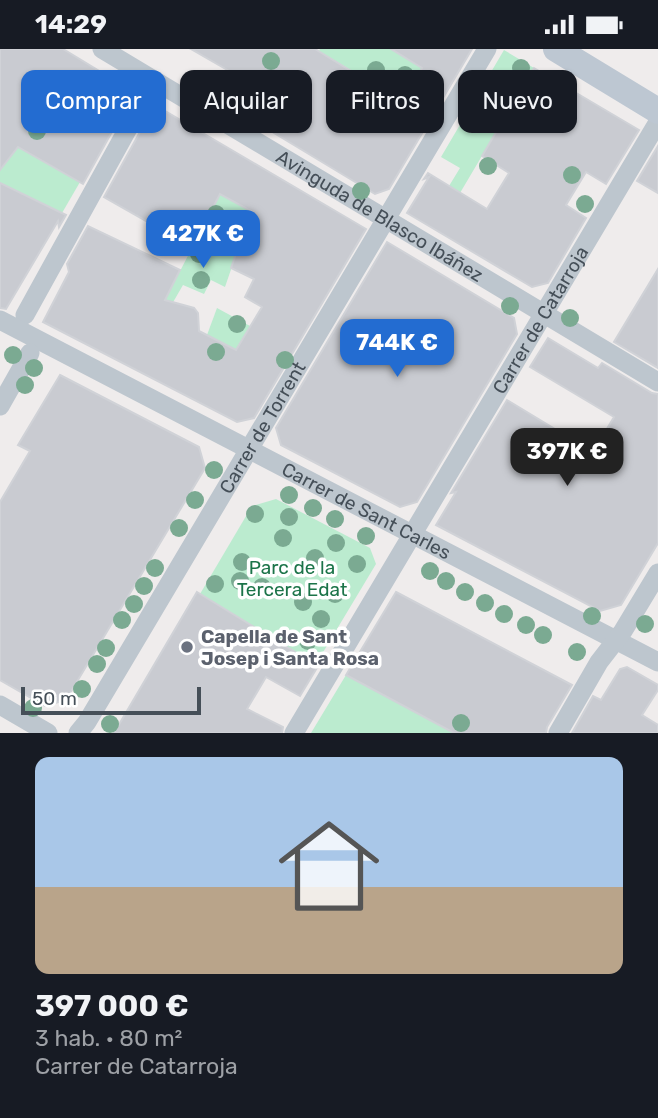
<!DOCTYPE html>
<html lang="es">
<meta charset="utf-8">
<style>
body{margin:0;font-family:Rubik,sans-serif;background:#20242c;color:#f1f3f6;height:100vh;display:flex;flex-direction:column;font-size:26px;white-space:nowrap}
*{box-sizing:border-box;margin:0}
p{font-size:23px;color:#9ea1a6}
.icon{flex:none;width:38px;height:38px;fill:none;stroke:currentColor;stroke-width:2;stroke-linecap:round;stroke-linejoin:round}
.map{position:relative;height:684px;overflow:hidden}
.drawer{display:flex;flex-direction:column;background:#171b24;flex:1}
.drawer>*{flex:none}
.guide{position:absolute;left:21px;top:21px;width:616px;height:63px;display:flex;gap:14px}
.scale{position:absolute;left:21px;bottom:18px;width:180px;box-sizing:border-box;padding-left:7px;border:4px solid #454f58;border-top:0;font-size:19px;line-height:24px;white-space:nowrap;color:#454f58;-webkit-text-stroke:5px #fff;paint-order:stroke}
.price{position:absolute;translate:-50% -60px;padding:0 16px;border-radius:14px;background:#236cd1;color:#fff;font-size:23px;line-height:46px;filter:drop-shadow(0 2px 4px #0008)}
.price::after{content:'';position:absolute;left:50%;top:42px;width:21px;height:16px;margin-left:-10px;background:inherit;clip-path:polygon(0 0,100% 0,50% 100%)}
.price.selected{background:#222;color:#fff}
ul{padding:0;list-style:none}
li{display:grid;align-content:center;gap:14px;height:371px;padding:0 35px}
li span{display:grid;place-items:center;height:217px;border-radius:14px;color:#555}
li>.icon{margin-inline-start:auto}
span .icon{width:126px;height:126px;fill:#fffc;stroke-width:1}
li b{font-size:30px}
.tag{padding:0 24px;border-radius:14px;background:#171b24;box-shadow:0 2px 5px #0004;font-size:24px;line-height:63px}
.tag.selected{background:#236cd1;color:#fff}
.status{display:flex;justify-content:space-between;align-items:center;height:49px;padding:0 35px;background:#171b24;direction:ltr}
.status svg{height:19px;fill:currentColor}
.map>svg:first-child{display:block}
</style>
<div class="status"><b>14:29</b><svg viewBox="0 0 49 12"><path d="M0 12V9h3v3zM5 12V6h3v6zM10 12V3h3v9zM15 12V0h3v12zM26 1h20v11H26zM47 4h2v5h-2z"/></svg></div>
<div class="map">
<svg width="658" height="684" viewBox="0 0 658 684">
<rect width="100%" height="100%" fill="#efecec"/>
<!-- green -->
<g fill="#bbebcf">
<path d="M320,0H391L394,2L396,0L424,16L394,67L366,50L374,35L319,2Z"/>
<path d="M504,1L534,19L460,144L449,137L460,119L441,108Z"/>
<path d="M19,97L80,133L62,164L0,134V121Z"/>
<path d="M220,145L251,162L225,238L211,231L204,245L183,236L172,255L165,251Z"/>
<path d="M217,259L250,277L222,323L207,286Z"/>
<path d="M276,450L370,499L376,515L316,615L200,545L252,457Z"/>
<path d="M346,626L441,677L466,684H311Z"/>
</g>
<!-- building -->
<g fill="#c9cbd1" stroke="#d0d2d7" stroke-width="2">
<path d="M0,0H63L134,43L83,135L18,98L0,121Z"/>
<path d="M191,0H315L402,53L422,19L391,0H472L389,140L375,145L221,52L236,26Z"/>
<path d="M534,19L639,81L606,135L586,123L566,156L586,169L548,234L532,238L407,164L429,128L424,130L428,124L487,160L509,124L482,107Z"/>
<path d="M155,56L366,180L254,369L237,373L43,273L69,223L67,215L88,177L180,221L165,251L194,259L198,264L199,282L236,301L262,258L245,248L254,230L231,219L251,162L220,145L192,198L104,148Z"/>
<path d="M658,97V144L637,132Z"/>
<path d="M0,134L66,166L59,178L58,172L6,260L0,259Z"/>
<path d="M387,193L514,269L517,285L417,453L400,458L281,396L276,379Z"/>
<path d="M658,220V319L614,293Z"/>
<path d="M548,289L598,319L602,314L652,344L658,345V494L621,556L600,562L436,476L456,443L451,444L507,351L593,403L614,368L530,318Z"/>
<path d="M60,326L199,398L205,419L66,651L45,657L0,631V453L30,402L18,396Z"/>
<path d="M197,543L318,617L300,647L266,628L247,660L283,678L282,684H114Z"/>
<path d="M396,543L572,636L547,678L546,684H454L346,626Z"/>
<path d="M627,618L658,636V641L642,666L658,676V684H572L593,647L601,651L620,620Z"/>
</g>
<g fill="none" stroke-linecap="round" stroke-linejoin="round">
<!-- street -->
<g stroke="#bdc6ce" stroke-width="19">
<path id="s1" d="M102,0L658,333"/>
<path d="M25,266L147,45"/>
<path id="s2" d="M0,271L658,613"/>
<path d="M0,357L30,304"/>
<path d="M0,656L48,684"/>
<path id="s3" d="M78,684L87,673L487,0"/>
<path id="s4" d="M294,684L658,73"/>
<path d="M558,684L599,613L623,582L658,524"/>
</g>
<!-- secondary -->
<path stroke="#bdc7d2" stroke-width="26" d="M556,0L658,62"/>
</g>
<!-- trees -->
<g fill="#7baa92">
<circle cx="271" cy="12" r="9"/>
<circle cx="521" cy="19" r="9"/>
<circle cx="376" cy="21" r="9"/>
<circle cx="405" cy="26" r="9"/>
<circle cx="37" cy="82" r="9"/>
<circle cx="488" cy="117" r="9"/>
<circle cx="572" cy="126" r="9"/>
<circle cx="361" cy="142" r="9"/>
<circle cx="585" cy="155" r="9"/>
<circle cx="216" cy="165" r="9"/>
<circle cx="235" cy="176" r="9"/>
<circle cx="210" cy="187" r="9"/>
<circle cx="199" cy="205" r="9"/>
<circle cx="201" cy="231" r="9"/>
<circle cx="510" cy="257" r="9"/>
<circle cx="570" cy="269" r="9"/>
<circle cx="237" cy="275" r="9"/>
<circle cx="216" cy="303" r="9"/>
<circle cx="13" cy="306" r="9"/>
<circle cx="285" cy="311" r="9"/>
<circle cx="34" cy="319" r="9"/>
<circle cx="25" cy="336" r="9"/>
<circle cx="214" cy="421" r="9"/>
<circle cx="289" cy="446" r="9"/>
<circle cx="195" cy="451" r="9"/>
<circle cx="313" cy="459" r="9"/>
<circle cx="255" cy="465" r="9"/>
<circle cx="289" cy="468" r="9"/>
<circle cx="335" cy="470" r="9"/>
<circle cx="179" cy="479" r="9"/>
<circle cx="366" cy="487" r="9"/>
<circle cx="283" cy="489" r="9"/>
<circle cx="336" cy="494" r="9"/>
<circle cx="315" cy="509" r="9"/>
<circle cx="242" cy="513" r="9"/>
<circle cx="357" cy="515" r="9"/>
<circle cx="155" cy="519" r="9"/>
<circle cx="430" cy="522" r="9"/>
<circle cx="240" cy="532" r="9"/>
<circle cx="446" cy="532" r="9"/>
<circle cx="215" cy="535" r="9"/>
<circle cx="144" cy="537" r="9"/>
<circle cx="262" cy="538" r="9"/>
<circle cx="465" cy="543" r="9"/>
<circle cx="335" cy="545" r="9"/>
<circle cx="303" cy="553" r="9"/>
<circle cx="485" cy="554" r="9"/>
<circle cx="134" cy="555" r="9"/>
<circle cx="504" cy="565" r="9"/>
<circle cx="592" cy="567" r="9"/>
<circle cx="321" cy="570" r="9"/>
<circle cx="122" cy="571" r="9"/>
<circle cx="645" cy="575" r="9"/>
<circle cx="526" cy="576" r="9"/>
<circle cx="543" cy="586" r="9"/>
<circle cx="308" cy="592" r="9"/>
<circle cx="106" cy="599" r="9"/>
<circle cx="577" cy="603" r="9"/>
<circle cx="97" cy="615" r="9"/>
<circle cx="82" cy="640" r="9"/>
<circle cx="33" cy="659" r="9"/>
<circle cx="461" cy="674" r="9"/>
<circle cx="110" cy="675" r="9"/>
</g>
<!-- markers -->
<circle fill="#6b7280" stroke="#fff" stroke-width="2.5" cx="187" cy="598" r="7"/>
<g text-anchor="middle" stroke-width="7" stroke-linejoin="round" paint-order="stroke">
<!-- street labels -->
<g font-size="19" fill="#454f58" stroke="#fff">
<text dy="7" stroke="none"><textPath href="#s1" startOffset="324">Avinguda de Blasco Ibáñez</textPath></text>
<text dy="7" stroke="none"><textPath href="#s4" startOffset="481">Carrer de Catarroja</textPath></text>
<text dy="7" stroke="none"><textPath href="#s3" startOffset="357">Carrer de Torrent</textPath></text>
<text dy="7" stroke="none"><textPath href="#s2" startOffset="413">Carrer de Sant Carles</textPath></text>
</g>
<!-- park labels -->
<g font-size="19" fill="#1c7449" stroke="#fff">
<text x="292" y="525">Parc de la<tspan x="292" dy="22">Tercera Edat</tspan></text>
</g>
<!-- worship labels -->
<g font-size="19" font-weight="bold" fill="#5b616d" stroke="#fff" text-anchor="start">
<text x="201" y="594">Capella de Sant<tspan x="201" dy="22">Josep i Santa Rosa</tspan></text>
</g>
</g>
</svg>
<div class="scale">50 m</div>
<b class="price" style="left:203px;top:221px">427K €</b>
<b class="price" style="left:397px;top:330px">744K €</b>
<b class="price selected" style="left:567px;top:439px">397K €</b>
<div class="guide">
<a class="tag selected">Comprar</a>
<a class="tag">Alquilar</a>
<a class="tag">Filtros</a>
<a class="tag">Nuevo</a>
</div>
</div>
<section class="drawer">
<ul>
<li><span style="background:linear-gradient(#a9c7e8 60%,#b9a48a 0)"><svg class="icon" aria-label="home" viewBox="0 0 24 24"><path d="M3 11l9-7 9 7M6 9v11h12V9"/></svg></span><div><b>397 000 €</b><p>3 hab. · 80 m²</p><p>Carrer de Catarroja</p></div></li>
</ul>
</section>
